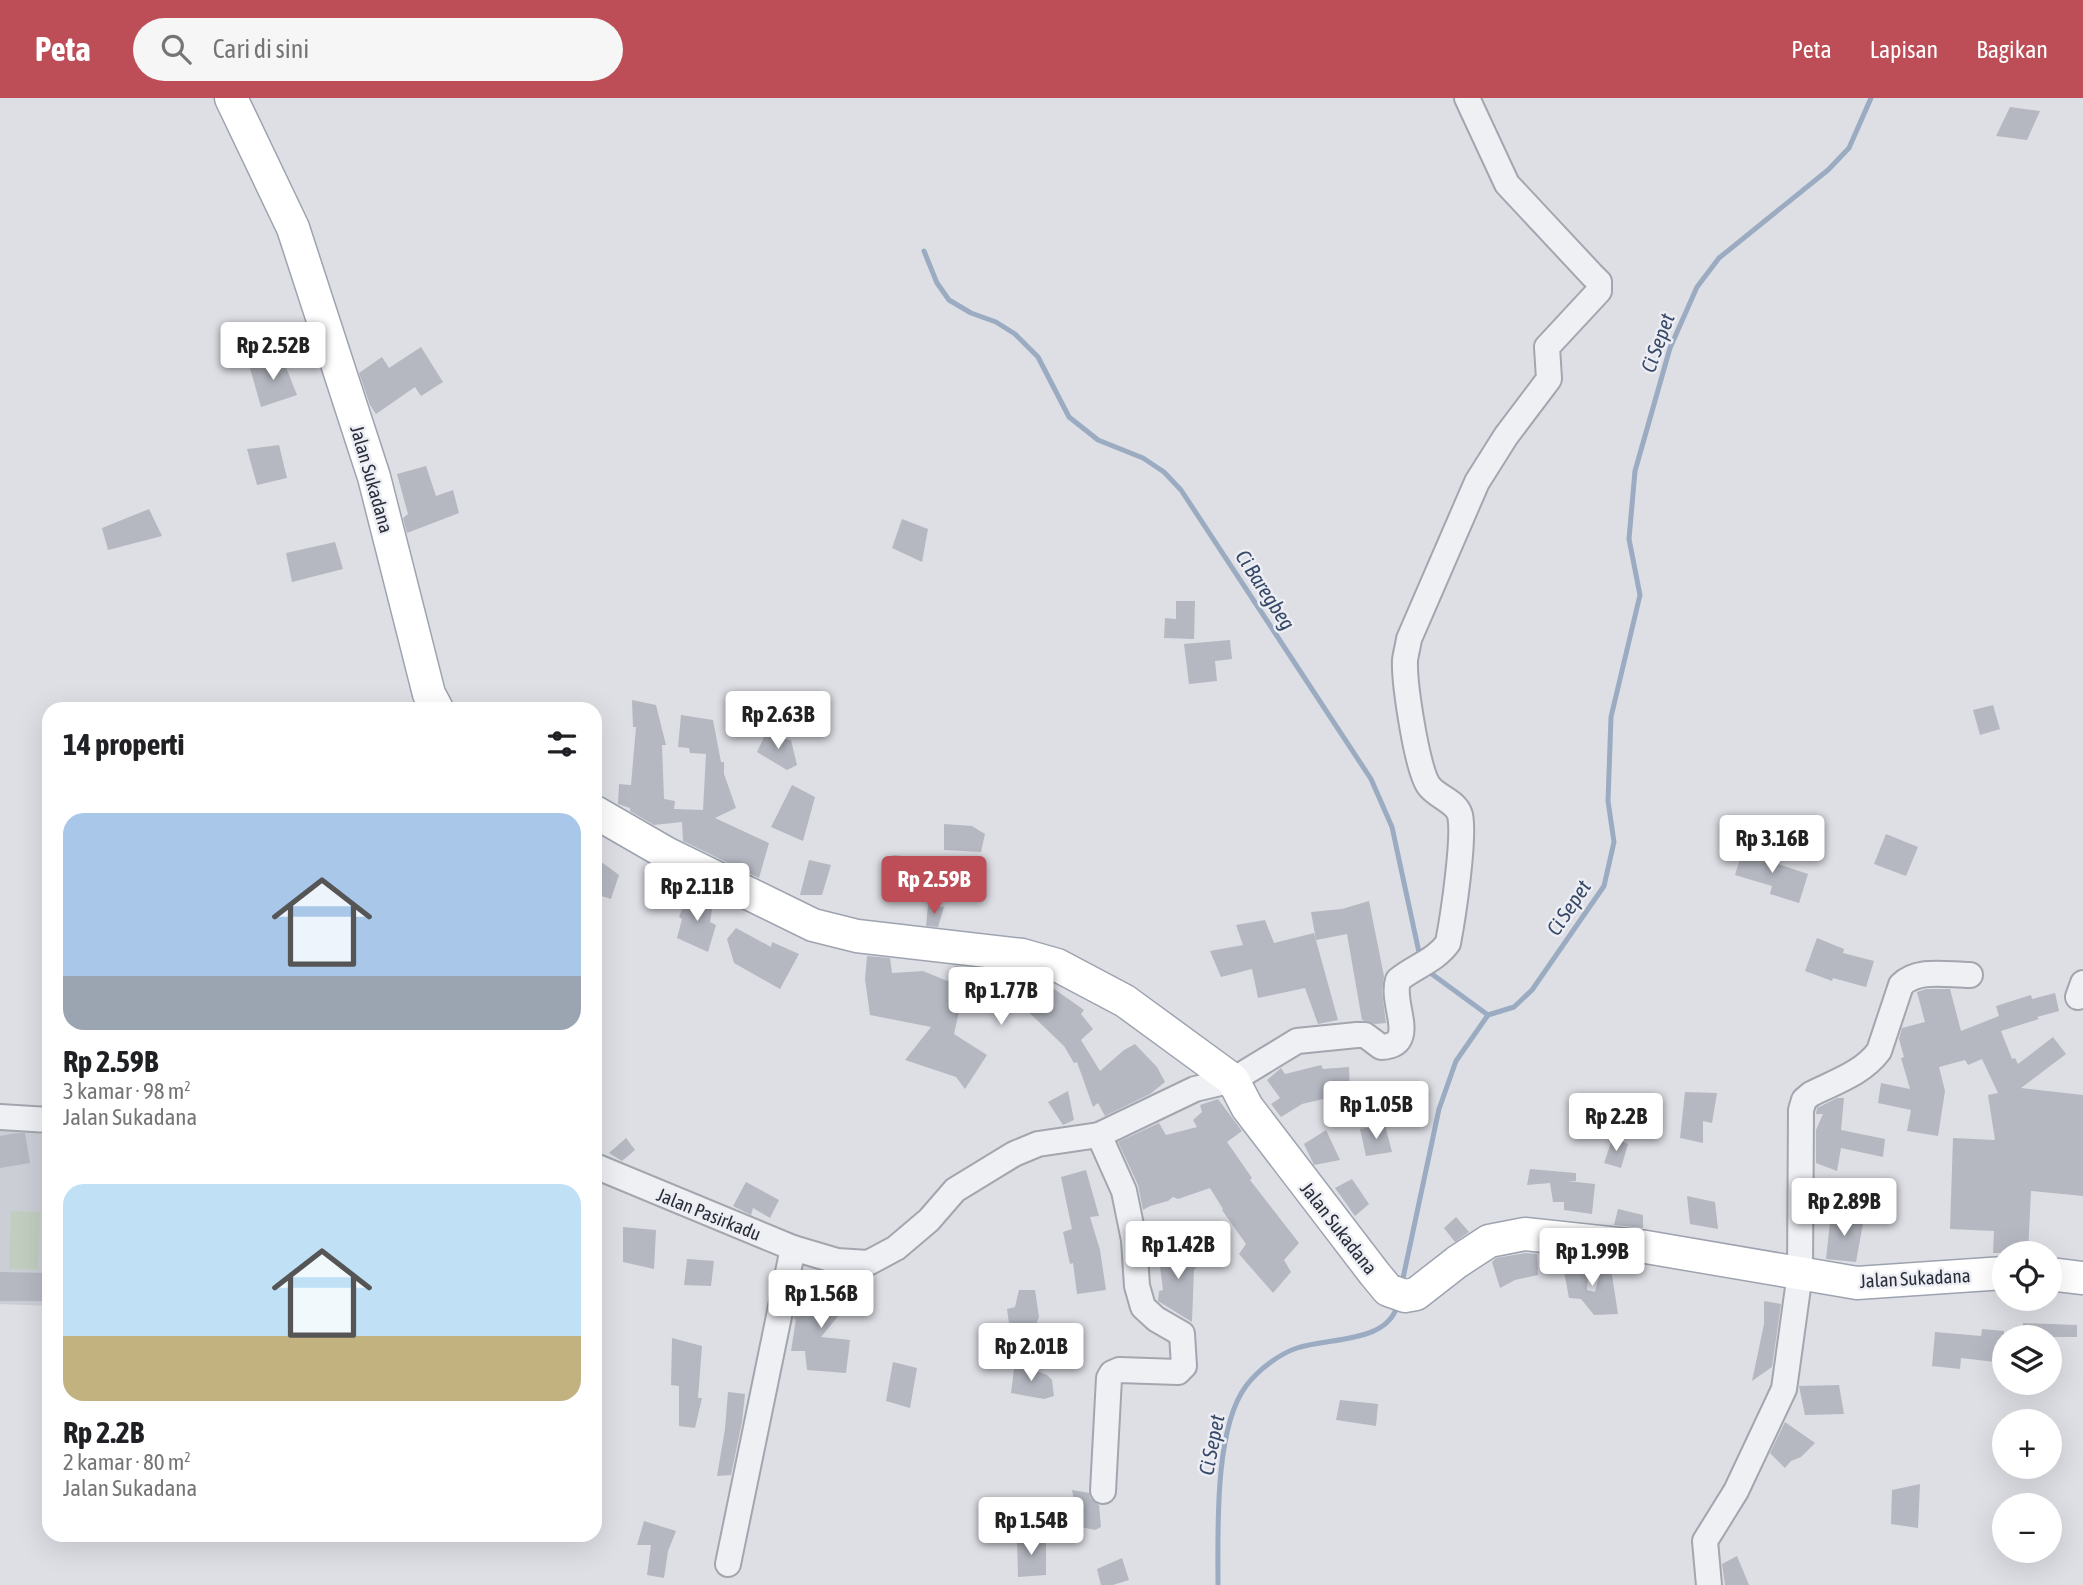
<!DOCTYPE html>
<html lang="id">
<meta charset="utf-8">
<style>
body{margin:0;font-family:"Asap Condensed",sans-serif;background:#f6f6f6;color:#202124;height:100vh;display:flex;flex-direction:column;font-size:26px;white-space:nowrap}
*{box-sizing:border-box;margin:0}
p{font-size:23px;color:#757577}
.icon{flex:none;width:38px;height:38px;fill:none;stroke:currentColor;stroke-width:2;stroke-linecap:round;stroke-linejoin:round}
.map{position:relative;flex:1;overflow:hidden}
.sheet{position:absolute;left:42px;top:604px;width:560px;height:840px;display:flex;flex-direction:column;background:#fff;border-radius:21px;box-shadow:0 7px 28px #0002}
.sheet>*{flex:none}
.fabs{position:absolute;left:1992px;top:1143px;display:grid;gap:14px}
.fabs a{display:grid;place-items:center;width:70px;height:70px;border-radius:50%;background:#fff;box-shadow:0 7px 28px #0002;font-size:35px}
.price{position:absolute;translate:-50% -60px;padding:0 16px;border-radius:7px;background:#fff;color:#222;font-size:23px;line-height:46px;filter:drop-shadow(0 2px 4px #0008)}
.price::after{content:'';position:absolute;left:50%;top:42px;width:21px;height:16px;margin-left:-10px;background:inherit;clip-path:polygon(0 0,100% 0,50% 100%)}
.price.selected{background:#bd4e57;color:#fff}
ul{padding:0;list-style:none}
li{display:grid;align-content:center;gap:14px;height:371px;padding:0 21px}
li span{display:grid;place-items:center;height:217px;border-radius:21px;color:#555}
li>.icon{margin-inline-start:auto}
span .icon{width:126px;height:126px;fill:#fffc;stroke-width:1}
li b{font-size:30px}
h2{display:flex;justify-content:space-between;align-items:center;height:84px;padding:0 21px;font-size:30px}
header{display:flex;align-items:center;gap:42px;box-sizing:border-box;height:98px;padding:0 35px;background:#bd4e57;color:#fff}
header strong{font-size:33px}
nav{display:flex;gap:38px;margin-inline-start:auto;font-size:24px}
.search{width:490px;height:63px;background:#f6f6f6;display:flex;align-items:center;gap:18px;box-sizing:border-box;padding:0 24px;border-radius:38px;color:#757577;font-size:26px}
.map>svg:first-child{display:block}
</style>
<header>
<strong>Peta</strong>
<div class="search"><svg class="icon" aria-label="search" viewBox="0 0 24 24"><circle cx="10" cy="10" r="6"/><path d="M15 15l6 6"/></svg>Cari di sini</div>
<nav><a>Peta</a><a>Lapisan</a><a>Bagikan</a></nav>
</header>
<div class="map">
<svg width="2083" height="1487" viewBox="0 0 2083 1487">
<rect width="100%" height="100%" fill="#dddfe5"/>
<!-- built -->
<path fill="#cbced5" d="M0,1027L35,1029L49,1045V1208L0,1206Z"/>
<!-- green -->
<path fill="#c1cebf" d="M11,1113L40,1114L38,1172L9,1171Z"/>
<g fill="none" stroke-linecap="round" stroke-linejoin="round">
<!-- stream -->
<g stroke="#9babc1" stroke-width="5">
<path d="M924,153L937,185L949,202L971,215L996,224L1015,236L1038,259L1069,319L1098,342L1143,360L1164,374L1181,392L1371,681L1392,729L1420,859"/>
<path d="M1425,871L1488,917"/>
<path d="M1402,1185L1439,1011L1456,963L1488,917L1514,909L1532,892L1604,788L1614,744L1608,703L1611,619L1640,497L1629,441L1635,373L1670,250L1697,189L1719,160L1828,72L1849,50L1871,0"/>
<path d="M1218,1487C1218,1434 1214,1331 1246,1288C1258,1272 1279,1256 1297,1250C1329,1239 1389,1246 1398,1205"/>
</g>
</g>
<!-- building -->
<g fill="#b5b8c1">
<path d="M2010,9L2040,13L2027,42L1996,38Z"/>
<path d="M421,249L443,284L421,298L415,289L376,316L370,307L359,275L382,259L389,270Z"/>
<path d="M282,259L297,297L261,309L250,270Z"/>
<path d="M279,347L287,380L257,387L247,351Z"/>
<path d="M426,368L436,398L453,392L459,415L407,435L403,420L408,416L397,376Z"/>
<path d="M149,411L162,438L108,452L102,430Z"/>
<path d="M902,421L928,431L922,464L892,450Z"/>
<path d="M335,444L343,471L292,484L286,455Z"/>
<path d="M1176,503H1195L1194,541L1164,540L1165,520L1176,521Z"/>
<path d="M1230,542L1232,561L1215,563L1217,583L1189,586L1184,546Z"/>
<path d="M632,602L656,607L666,647H662L664,701L675,703L674,711L703,712L706,656L690,655L689,650L678,649L681,617L713,622L721,664H724V676L736,710L715,720L769,745L759,780L683,743L682,724L654,727L630,713V710L618,706L619,686L631,687L636,629H633Z"/>
<path d="M1993,607L2000,631L1980,637L1973,612Z"/>
<path d="M765,637L791,642L797,667L787,672L757,654Z"/>
<path d="M792,687L815,699L803,743L771,729Z"/>
<path d="M944,726L972,728L985,736L981,754L944,752Z"/>
<path d="M1886,736L1918,749L1906,778L1874,766Z"/>
<path d="M1743,751L1776,761L1775,765L1808,776L1799,805L1770,796L1772,788L1735,777Z"/>
<path d="M893,757L910,759L906,800L889,798Z"/>
<path d="M809,762L831,767L822,797H800Z"/>
<path d="M600,763L619,777L611,801L595,796V776Z"/>
<path d="M688,797L713,805L710,824L716,827L708,854L677,840L682,821L679,819Z"/>
<path d="M1369,803L1384,878L1382,893L1386,925L1375,926L1362,922L1347,836L1316,842L1311,814L1342,811Z"/>
<path d="M928,807L944,809L938,829L926,828Z"/>
<path d="M1265,822L1274,845L1314,835L1338,922L1318,926L1305,890L1258,900L1252,871L1221,879L1210,853L1243,847L1236,827Z"/>
<path d="M736,830L771,849L772,844L799,856L780,891L734,865L727,841Z"/>
<path d="M1817,840L1844,851L1843,855L1874,863L1866,889L1833,880L1832,883L1805,873Z"/>
<path d="M867,858L890,860L892,875L923,873L950,884L954,868L1018,875L1029,885L1034,879L1040,881L1084,912L1081,916L1093,931L1081,942L1100,973L1124,952L1135,946L1157,969L1165,984L1150,996L1105,1018L1098,1005L1093,1009L1077,964L1074,965L1064,948L1018,904L964,891L954,936L987,957L965,991L956,979L905,962L931,929L870,917L865,881Z"/>
<path d="M1926,891H1950L1961,933L1999,918L1996,908L2031,897L2032,901L2055,895L2059,913L2037,919L2039,921L2001,933L2012,961L2015,960L2018,966L2053,939L2066,956L2021,990L2083,997V1098L2031,1093L2028,1155H1993L1994,1133L1950,1131L1953,1040L1995,1042L1988,997L1998,995L1982,961L1968,967L1965,962L1939,969L1945,993L1938,1038L1907,1033L1911,1012L1878,1005L1881,985L1910,991L1901,960L1904,959L1899,941L1902,930L1925,924L1917,894Z"/>
<path d="M1321,967L1323,971L1349,969L1350,998L1332,999L1302,1006L1281,1019L1271,1006L1280,1000L1267,982L1281,970L1285,976Z"/>
<path d="M1068,993L1074,1022L1063,1027L1048,1004Z"/>
<path d="M1685,994L1717,995L1712,1025L1703,1023V1045L1680,1040Z"/>
<path d="M1837,1000H1844L1841,1032L1885,1041L1883,1059L1841,1050L1837,1073L1816,1065V1032L1823,1016H1816L1817,1010Z"/>
<path d="M1218,1001L1242,1033L1227,1044L1252,1080L1250,1082L1299,1145L1284,1162L1291,1174L1273,1195L1239,1156L1246,1146L1222,1112L1223,1111L1210,1090L1178,1101L1173,1099L1168,1103L1150,1108L1143,1112L1138,1087L1118,1044L1159,1025L1166,1037L1197,1029L1193,1022L1202,1014L1200,1007Z"/>
<path d="M1596,1009L1618,1016L1620,1033L1595,1034Z"/>
<path d="M1385,1027L1392,1054L1366,1058L1360,1031Z"/>
<path d="M1326,1032L1340,1062L1314,1067L1304,1046Z"/>
<path d="M17,1035H25L30,1065L0,1070V1038Z"/>
<path d="M1613,1039L1628,1046L1621,1070L1604,1065Z"/>
<path d="M626,1040L635,1052L622,1063L609,1055Z"/>
<path d="M1530,1071L1576,1075V1083H1567L1595,1086L1592,1116L1564,1112V1104H1553L1550,1085L1527,1087Z"/>
<path d="M1086,1072L1099,1118L1090,1119L1100,1152L1106,1192L1077,1196L1073,1165L1070,1166L1063,1134L1072,1131L1061,1079Z"/>
<path d="M1352,1081L1369,1106L1355,1118L1335,1090Z"/>
<path d="M746,1084L779,1102L770,1120L753,1110L751,1117L733,1108Z"/>
<path d="M1687,1098L1715,1104L1718,1131L1690,1126Z"/>
<path d="M1618,1111L1643,1117V1130L1614,1127Z"/>
<path d="M1831,1115L1864,1120L1856,1164L1826,1161Z"/>
<path d="M1456,1119L1469,1134L1455,1144L1444,1130Z"/>
<path d="M623,1129L656,1132L654,1171L623,1164Z"/>
<path d="M1190,1149L1196,1171H1194L1192,1224L1158,1203L1159,1193L1163,1192L1158,1153Z"/>
<path d="M1526,1155L1537,1156L1538,1177L1515,1182L1500,1190L1492,1164L1496,1160Z"/>
<path d="M687,1161L714,1163L711,1188L684,1187Z"/>
<path d="M1603,1163L1610,1164L1618,1216L1594,1217L1581,1201L1569,1200L1563,1168L1589,1164L1587,1192L1595,1194Z"/>
<path d="M0,1174L49,1175V1203H0Z"/>
<path d="M826,1184L855,1198L821,1239L850,1242L846,1275L807,1272L805,1253H791L796,1221H794L799,1194L819,1200Z"/>
<path d="M1019,1192H1035L1039,1219L1035,1229L1010,1232L1007,1211L1015,1209Z"/>
<path d="M1764,1203L1781,1206L1772,1269L1752,1283L1764,1226Z"/>
<path d="M2023,1225L2077,1227V1239H2022Z"/>
<path d="M1982,1231L2004,1233V1265L1961,1260L1960,1271L1932,1268L1935,1234L1981,1238Z"/>
<path d="M672,1240L702,1248L698,1300H702L695,1330L679,1328V1288L671,1287Z"/>
<path d="M893,1264L917,1270L910,1310L886,1303Z"/>
<path d="M1015,1264L1047,1277L1052,1282L1054,1298L1044,1301L1011,1295Z"/>
<path d="M1839,1287L1844,1316L1805,1317L1799,1288Z"/>
<path d="M728,1294L745,1296L742,1324L731,1377L717,1378L725,1331Z"/>
<path d="M1340,1302L1378,1306L1376,1328L1336,1322Z"/>
<path d="M1785,1324L1815,1345L1801,1359L1791,1363L1785,1370L1770,1355Z"/>
<path d="M1920,1386L1918,1430L1891,1426L1892,1392Z"/>
<path d="M1072,1392L1089,1395L1090,1400L1099,1407L1101,1429L1095,1432L1081,1429L1077,1417Z"/>
<path d="M644,1423L676,1433L668,1453L664,1480L647,1477L651,1447H637Z"/>
<path d="M1017,1440L1046,1442V1477L1018,1479Z"/>
<path d="M1737,1458L1749,1487H1725L1722,1466Z"/>
<path d="M1122,1460L1129,1482L1113,1487H1101L1097,1471Z"/>
</g>
<g fill="none" stroke-linecap="round" stroke-linejoin="round">
<defs>
<g id="minor">
<path d="M2078,899L2083,885"/>
<path d="M0,1019L49,1022"/>
<path d="M1099,1037L1124,1093L1134,1142L1137,1188L1143,1209L1156,1221L1182,1236L1184,1268L1178,1274L1119,1272L1112,1275L1109,1280L1103,1393"/>
<path d="M595,1068L793,1150L837,1163L868,1165L896,1150L929,1122L955,1092L1014,1056L1038,1046L1099,1037L1195,991L1233,982L1297,943L1357,937H1365L1381,949C1420,947 1390,907 1398,882C1415,868 1435,863 1448,845C1453,819 1465,740 1460,717C1456,703 1437,699 1429,688C1417,673 1404,584 1405,562C1406,555 1408,548 1409,541L1477,384L1506,338L1549,281L1547,249L1599,193V184L1592,177L1507,86L1467,0"/>
<path d="M728,1466L793,1150"/>
<path d="M1709,1487L1705,1443L1736,1393L1784,1291L1800,1175L1801,1012L1804,1002L1811,996C1835,984 1863,975 1879,953L1901,887C1918,870 1947,877 1970,877"/>
</g>
<g id="major">
<path d="M231,0L293,130L374,379L429,596L437,611"/>
<path d="M595,714L666,755L813,827L857,838L1022,857L1057,867L1125,903L1233,982L1247,1009L1374,1175L1388,1192L1405,1198L1416,1196L1457,1164L1489,1143L1525,1136L1646,1149L1857,1185L2004,1175"/>
<path d="M2049,1176L2083,1180"/>
</g>
</defs>
<!-- minor casing -->
<use href="#minor" stroke="#a3a6ae" stroke-width="28"/>
<!-- major casing -->
<use href="#major" stroke="#9da3af" stroke-width="35"/>
<!-- minor -->
<use href="#minor" stroke="#eff0f4" stroke-width="24"/>
<!-- major -->
<use href="#major" stroke="#fff" stroke-width="32"/>
</g>
<g text-anchor="middle" stroke-width="5" stroke-linejoin="round" paint-order="stroke">
<!-- street labels -->
<g font-size="19" fill="#282d39" stroke="#eceef3">
<text transform="translate(372 381) rotate(74)" y="7">Jalan Sukadana</text>
<text transform="translate(709 1116) rotate(22)" y="7">Jalan Pasirkadu</text>
<text transform="translate(1339 1130) rotate(52)" y="7">Jalan Sukadana</text>
<text transform="translate(1915 1180) rotate(-3)" y="7">Jalan Sukadana</text>
</g>
<!-- water labels -->
<g font-size="21" font-style="italic" fill="#374968" stroke="#eceef3">
<text transform="translate(1658 245) rotate(-70)" y="7">Ci Sepet</text>
<text transform="translate(1265 492) rotate(57)" y="7">Ci Baregbeg</text>
<text transform="translate(1569 810) rotate(-56)" y="7">Ci Sepet</text>
<text transform="translate(1212 1347) rotate(-79)" y="7">Ci Sepet</text>
</g>
</g>
</svg>
<div class="fabs">
<a><svg class="icon" aria-label="locate" viewBox="0 0 24 24"><circle cx="12" cy="12" r="6"/><path d="M12 2v4M12 18v4M2 12h4M18 12h4"/></svg></a>
<a><svg class="icon" aria-label="layers" viewBox="0 0 24 24"><path d="M12 4l9 5-9 5-9-5zM3 14l9 5 9-5"/></svg></a>
<a>+</a>
<a>−</a>
</div>
<b class="price" style="left:273px;top:284px">Rp 2.52B</b>
<b class="price" style="left:778px;top:653px">Rp 2.63B</b>
<b class="price" style="left:1772px;top:777px">Rp 3.16B</b>
<b class="price selected" style="left:934px;top:818px">Rp 2.59B</b>
<b class="price" style="left:697px;top:825px">Rp 2.11B</b>
<b class="price" style="left:1001px;top:929px">Rp 1.77B</b>
<b class="price" style="left:1376px;top:1043px">Rp 1.05B</b>
<b class="price" style="left:1616px;top:1055px">Rp 2.2B</b>
<b class="price" style="left:1844px;top:1140px">Rp 2.89B</b>
<b class="price" style="left:1178px;top:1183px">Rp 1.42B</b>
<b class="price" style="left:1592px;top:1190px">Rp 1.99B</b>
<b class="price" style="left:821px;top:1232px">Rp 1.56B</b>
<b class="price" style="left:1031px;top:1285px">Rp 2.01B</b>
<b class="price" style="left:1031px;top:1459px">Rp 1.54B</b>
<section class="sheet">
<h2>14 properti<svg class="icon" aria-label="filters" viewBox="0 0 24 24"><path d="M4 7h16M4 17h16"/><circle cx="9" cy="7" r="2"/><circle cx="15" cy="17" r="2"/></svg></h2>
<ul>
<li><span style="background:linear-gradient(#a9c7e8 75%,#9aa5b1 0)"><svg class="icon" aria-label="home" viewBox="0 0 24 24"><path d="M3 11l9-7 9 7M6 9v11h12V9"/></svg></span><div><b>Rp 2.59B</b><p>3 kamar · 98 m²</p><p>Jalan Sukadana</p></div></li>
<li><span style="background:linear-gradient(#bfe0f5 70%,#c2b280 0)"><svg class="icon" aria-label="home" viewBox="0 0 24 24"><path d="M3 11l9-7 9 7M6 9v11h12V9"/></svg></span><div><b>Rp 2.2B</b><p>2 kamar · 80 m²</p><p>Jalan Sukadana</p></div></li>
</ul>
</section>
</div>
